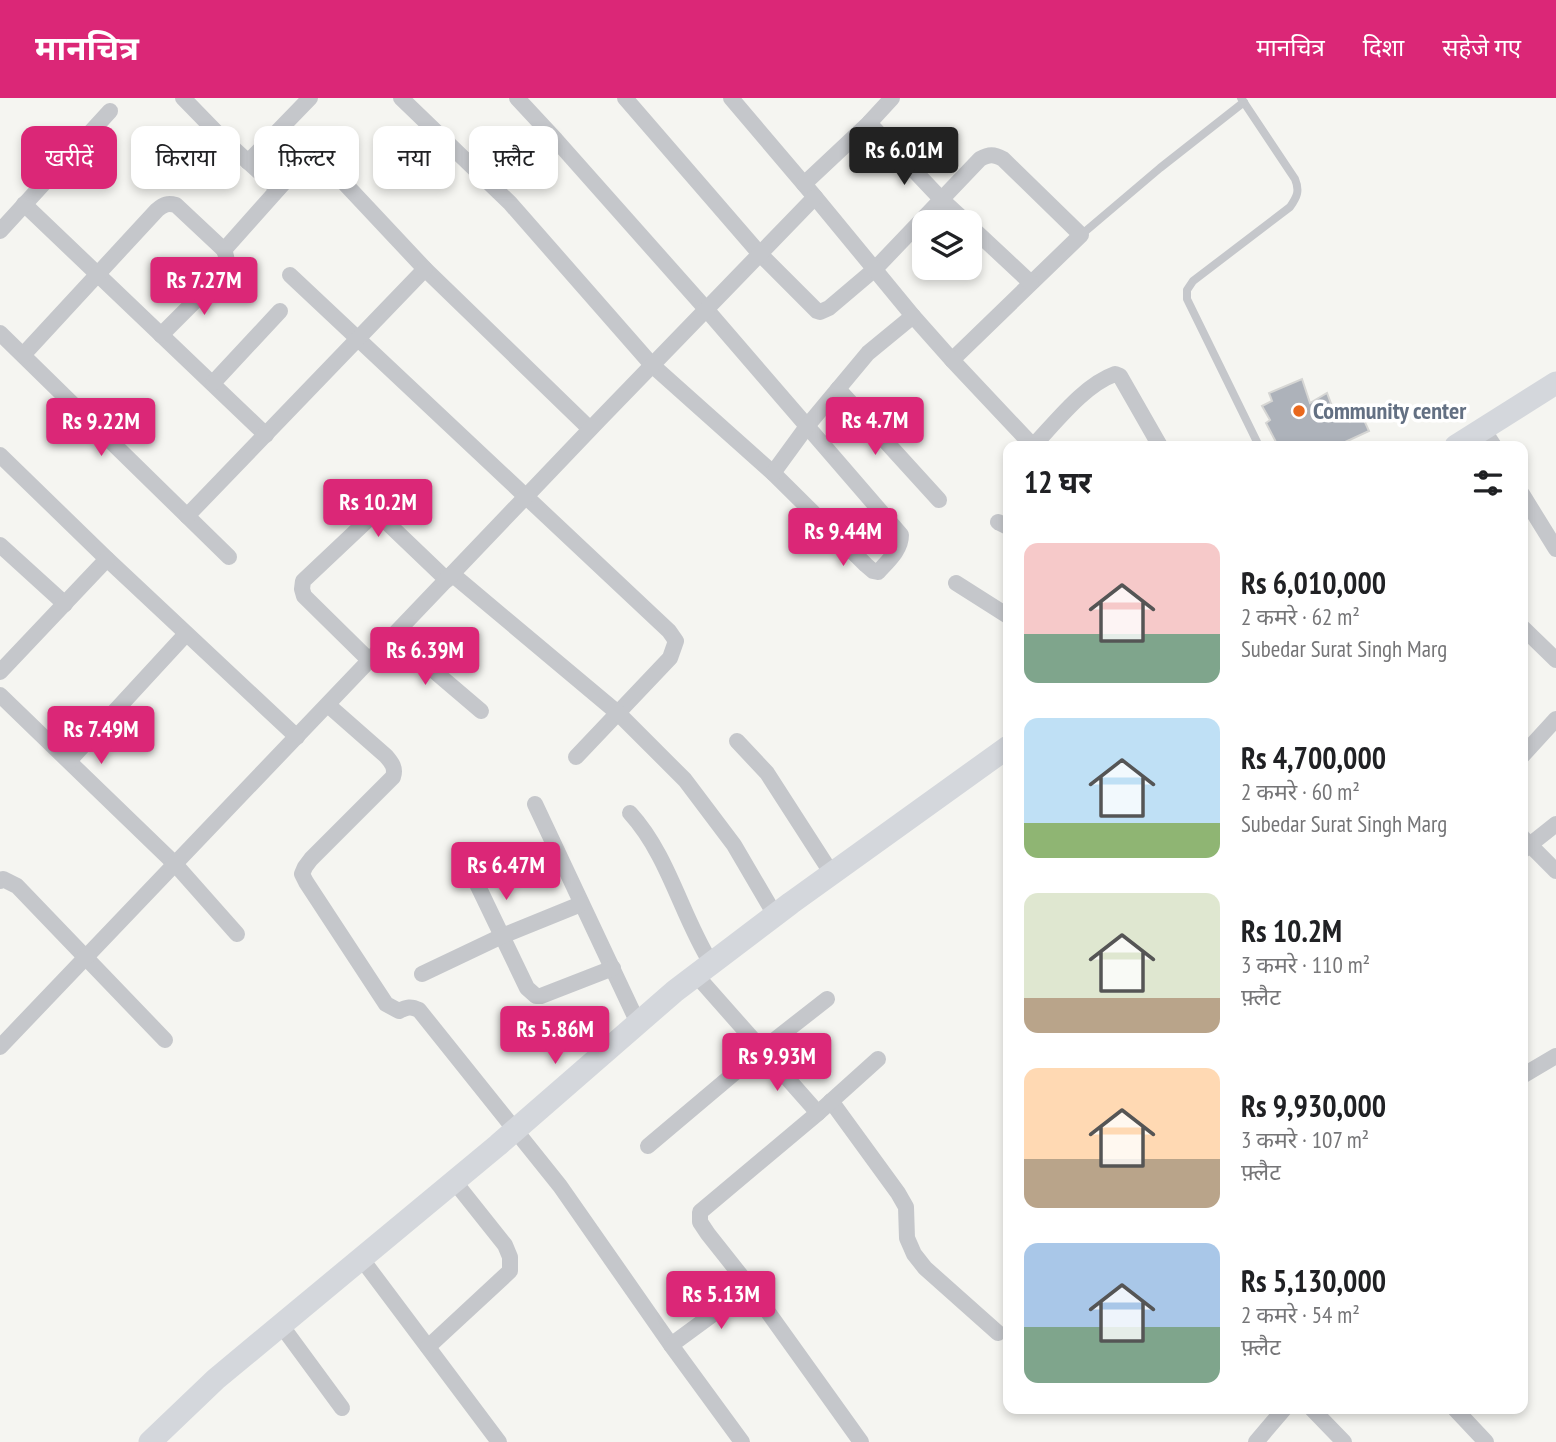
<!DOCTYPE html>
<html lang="hi">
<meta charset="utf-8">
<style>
body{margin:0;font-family:"PT Sans Narrow","Noto Sans Devanagari",sans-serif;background:#f2f2f2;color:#202124;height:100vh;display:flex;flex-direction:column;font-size:26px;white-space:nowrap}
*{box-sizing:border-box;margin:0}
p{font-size:23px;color:#757577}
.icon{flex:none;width:38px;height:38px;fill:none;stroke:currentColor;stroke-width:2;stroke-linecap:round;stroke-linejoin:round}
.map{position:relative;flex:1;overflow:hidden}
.drawer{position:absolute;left:1003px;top:343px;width:525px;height:973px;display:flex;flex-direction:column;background:#fff;border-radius:14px;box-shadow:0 4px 10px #0003}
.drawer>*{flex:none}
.top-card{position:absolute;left:21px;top:28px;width:665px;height:63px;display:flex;gap:14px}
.tools{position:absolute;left:912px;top:112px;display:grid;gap:14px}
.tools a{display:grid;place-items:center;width:70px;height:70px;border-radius:14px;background:#fff;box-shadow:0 4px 10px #0003;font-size:35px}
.price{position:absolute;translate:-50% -60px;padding:0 16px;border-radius:7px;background:#db2777;color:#fff;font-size:23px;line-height:46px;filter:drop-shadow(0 2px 4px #0008)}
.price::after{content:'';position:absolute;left:50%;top:42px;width:21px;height:16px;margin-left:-10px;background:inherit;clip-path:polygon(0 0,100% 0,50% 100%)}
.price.on{background:#222;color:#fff}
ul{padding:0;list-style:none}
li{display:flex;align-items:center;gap:21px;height:175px;padding:0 21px}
li span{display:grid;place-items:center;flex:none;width:196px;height:140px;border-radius:14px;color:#555}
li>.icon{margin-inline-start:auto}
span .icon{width:84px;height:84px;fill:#fffc;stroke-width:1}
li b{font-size:30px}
h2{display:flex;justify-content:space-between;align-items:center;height:84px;padding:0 21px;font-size:30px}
.pill{padding:0 24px;border-radius:14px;background:#fff;box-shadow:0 4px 10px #0003;font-size:24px;line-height:63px}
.pill.on{background:#db2777;color:#fff}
header{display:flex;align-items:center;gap:42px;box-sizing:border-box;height:98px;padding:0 35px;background:#db2777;color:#fff}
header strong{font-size:33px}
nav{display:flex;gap:38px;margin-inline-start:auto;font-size:24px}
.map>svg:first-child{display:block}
</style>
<header>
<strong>मानचित्र</strong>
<nav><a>मानचित्र</a><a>दिशा</a><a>सहेजे गए</a></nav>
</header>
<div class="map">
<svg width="1556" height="1344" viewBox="0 0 1556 1344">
<rect width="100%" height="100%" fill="#f5f5f1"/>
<!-- building -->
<path fill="#adb2ba" stroke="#d6d6d4" stroke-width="2" d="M1302,281L1310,305L1327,295L1335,316L1358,309L1369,333L1343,345L1345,348H1278L1266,325L1270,322L1262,308L1272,303L1269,295Z"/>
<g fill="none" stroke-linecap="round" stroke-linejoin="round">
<!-- lane -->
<g stroke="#c5c7cb" stroke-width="8">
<path d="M1241,0L1295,81C1300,93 1297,99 1290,109L1193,183L1187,192V201L1259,348"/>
<path d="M1081,137L1160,70L1244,4"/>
</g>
<!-- street -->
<g stroke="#c5c7cb" stroke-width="16">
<path d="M183,0L223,41L278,91"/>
<path d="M401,0L510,105L652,267L773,375L866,467L873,473L878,474C888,463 901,452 901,437L706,211L556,42L517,0"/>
<path d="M625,0L760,156L817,213L820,214L829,210L875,171L980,61C989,56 994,56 1003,61L1081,137L952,262"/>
<path d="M731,0L815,99L913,218L952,262L1033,348"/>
<path d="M869,25L942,102L966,124"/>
<path d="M248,64L310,0"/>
<path d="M804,86L869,25L892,0"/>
<path d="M24,106L266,337"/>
<path d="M970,128L1031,185"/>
<path d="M0,133L110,13"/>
<path d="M224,152L306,60H316L334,74L425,171L590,331"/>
<path d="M290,177L669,533L676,543L670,560L576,659"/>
<path d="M0,235L229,459"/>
<path d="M23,257L157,112C164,106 168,105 176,107L224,152C228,161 227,167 222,176L161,237"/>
<path d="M213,285L280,213"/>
<path d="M838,291L939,402"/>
<path d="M1483,331L1494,348"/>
<path d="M1033,348C1056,324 1084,287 1115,276L1120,278L1160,348"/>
<path d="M0,357L107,461L297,639"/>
<path d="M773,375L808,327L868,255L913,218"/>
<path d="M1522,396L1556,451"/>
<path d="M187,418L425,171"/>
<path d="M998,424L1008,429"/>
<path d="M0,447L65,506"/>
<path d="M452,476L619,616L685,682L734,747L775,817"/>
<path d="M956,485L1008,518"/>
<path d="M1522,529L1556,562"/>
<path d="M393,538L481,613"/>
<path d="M369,562L304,498L302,491L303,483L373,417L378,416L447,482"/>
<path d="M0,574L107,461"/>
<path d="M0,597L175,766L237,836"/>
<path d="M328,607L386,658C392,665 396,670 393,679L311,761L305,769L302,776L306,784L386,906L399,913C407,909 411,908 419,912L560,1088L671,1247L742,1344"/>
<path d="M737,643L767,675L832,776"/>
<path d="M1522,658L1556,621"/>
<path d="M69,663L186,536"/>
<path d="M535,706L638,925"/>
<path d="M630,715C669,758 681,817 711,865"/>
<path d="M1522,739L1556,773"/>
<path d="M1522,753L1556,726"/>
<path d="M0,783L3,781L17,788L165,942"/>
<path d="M477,786L527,890L536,898H541L613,870"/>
<path d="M422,876L502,838L581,806"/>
<path d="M696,877L818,1015"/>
<path d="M0,949L599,322L815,99"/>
<path d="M1522,978L1556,958"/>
<path d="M831,1003L898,1095L906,1109L907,1140L914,1156L925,1170L998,1235"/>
<path d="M648,1048L763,951L827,901"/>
<path d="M361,1160L499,1344"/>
<path d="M281,1227L342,1310"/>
<path d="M671,1247L750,1189"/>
<path d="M428,1249L510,1173V1159L505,1147L454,1083"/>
<path d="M1312,1311L1344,1344"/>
<path d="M1455,1311L1486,1344"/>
<path d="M861,1344L750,1189L708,1136L700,1124V1114L818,1015L878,961"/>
<path d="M1256,1344L1284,1311"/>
</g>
<!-- secondary -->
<g stroke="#d4d7dc" stroke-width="23">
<path d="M1456,348L1556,285"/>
<path d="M150,1344L216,1281L498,1047L675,893L791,805L1008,649"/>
</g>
</g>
<!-- markers -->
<circle fill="#e9681d" stroke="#fff" stroke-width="2.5" cx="1299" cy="313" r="7"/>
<g text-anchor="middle" stroke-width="7" stroke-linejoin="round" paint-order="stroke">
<!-- poi labels -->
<g font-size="24" font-weight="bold" fill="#637083" stroke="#fff" text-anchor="start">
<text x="1313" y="321">Community center</text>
</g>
</g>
</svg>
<div class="tools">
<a><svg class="icon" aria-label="layers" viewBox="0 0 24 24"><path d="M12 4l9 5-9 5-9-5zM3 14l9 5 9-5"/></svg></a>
</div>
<b class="price on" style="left:904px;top:89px">Rs 6.01M</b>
<b class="price" style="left:204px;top:219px">Rs 7.27M</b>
<b class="price" style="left:875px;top:359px">Rs 4.7M</b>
<b class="price" style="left:101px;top:360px">Rs 9.22M</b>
<b class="price" style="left:378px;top:441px">Rs 10.2M</b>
<b class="price" style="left:843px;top:470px">Rs 9.44M</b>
<b class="price" style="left:425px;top:589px">Rs 6.39M</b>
<b class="price" style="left:101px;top:668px">Rs 7.49M</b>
<b class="price" style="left:506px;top:804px">Rs 6.47M</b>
<b class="price" style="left:555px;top:968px">Rs 5.86M</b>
<b class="price" style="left:777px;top:995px">Rs 9.93M</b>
<b class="price" style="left:721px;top:1233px">Rs 5.13M</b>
<div class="top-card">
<a class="pill on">खरीदें</a>
<a class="pill">किराया</a>
<a class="pill">फ़िल्टर</a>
<a class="pill">नया</a>
<a class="pill">फ़्लैट</a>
</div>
<section class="drawer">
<h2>12 घर<svg class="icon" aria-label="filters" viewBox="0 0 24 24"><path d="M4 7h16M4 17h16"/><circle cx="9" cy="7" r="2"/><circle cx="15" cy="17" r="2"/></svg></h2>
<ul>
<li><span style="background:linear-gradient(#f6c9c9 65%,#7fa58c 0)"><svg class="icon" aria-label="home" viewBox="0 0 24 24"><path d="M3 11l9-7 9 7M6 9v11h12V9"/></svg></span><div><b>Rs 6,010,000</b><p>2 कमरे · 62 m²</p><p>Subedar Surat Singh Marg</p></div></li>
<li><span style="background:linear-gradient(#bfe0f5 75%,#8fb573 0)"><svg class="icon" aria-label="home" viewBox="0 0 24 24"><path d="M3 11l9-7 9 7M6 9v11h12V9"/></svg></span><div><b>Rs 4,700,000</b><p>2 कमरे · 60 m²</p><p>Subedar Surat Singh Marg</p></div></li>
<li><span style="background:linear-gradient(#dfe7d0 75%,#b9a48a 0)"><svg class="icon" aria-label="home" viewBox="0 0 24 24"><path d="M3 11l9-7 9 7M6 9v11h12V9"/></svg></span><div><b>Rs 10.2M</b><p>3 कमरे · 110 m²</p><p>फ़्लैट</p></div></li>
<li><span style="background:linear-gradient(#ffd9b3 65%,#b9a48a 0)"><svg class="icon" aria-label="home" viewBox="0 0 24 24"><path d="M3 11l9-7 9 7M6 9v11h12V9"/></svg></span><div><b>Rs 9,930,000</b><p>3 कमरे · 107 m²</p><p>फ़्लैट</p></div></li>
<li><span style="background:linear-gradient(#a9c7e8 60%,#7fa58c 0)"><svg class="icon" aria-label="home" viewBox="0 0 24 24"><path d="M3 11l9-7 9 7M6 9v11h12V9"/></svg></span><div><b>Rs 5,130,000</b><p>2 कमरे · 54 m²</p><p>फ़्लैट</p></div></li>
</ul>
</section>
</div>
